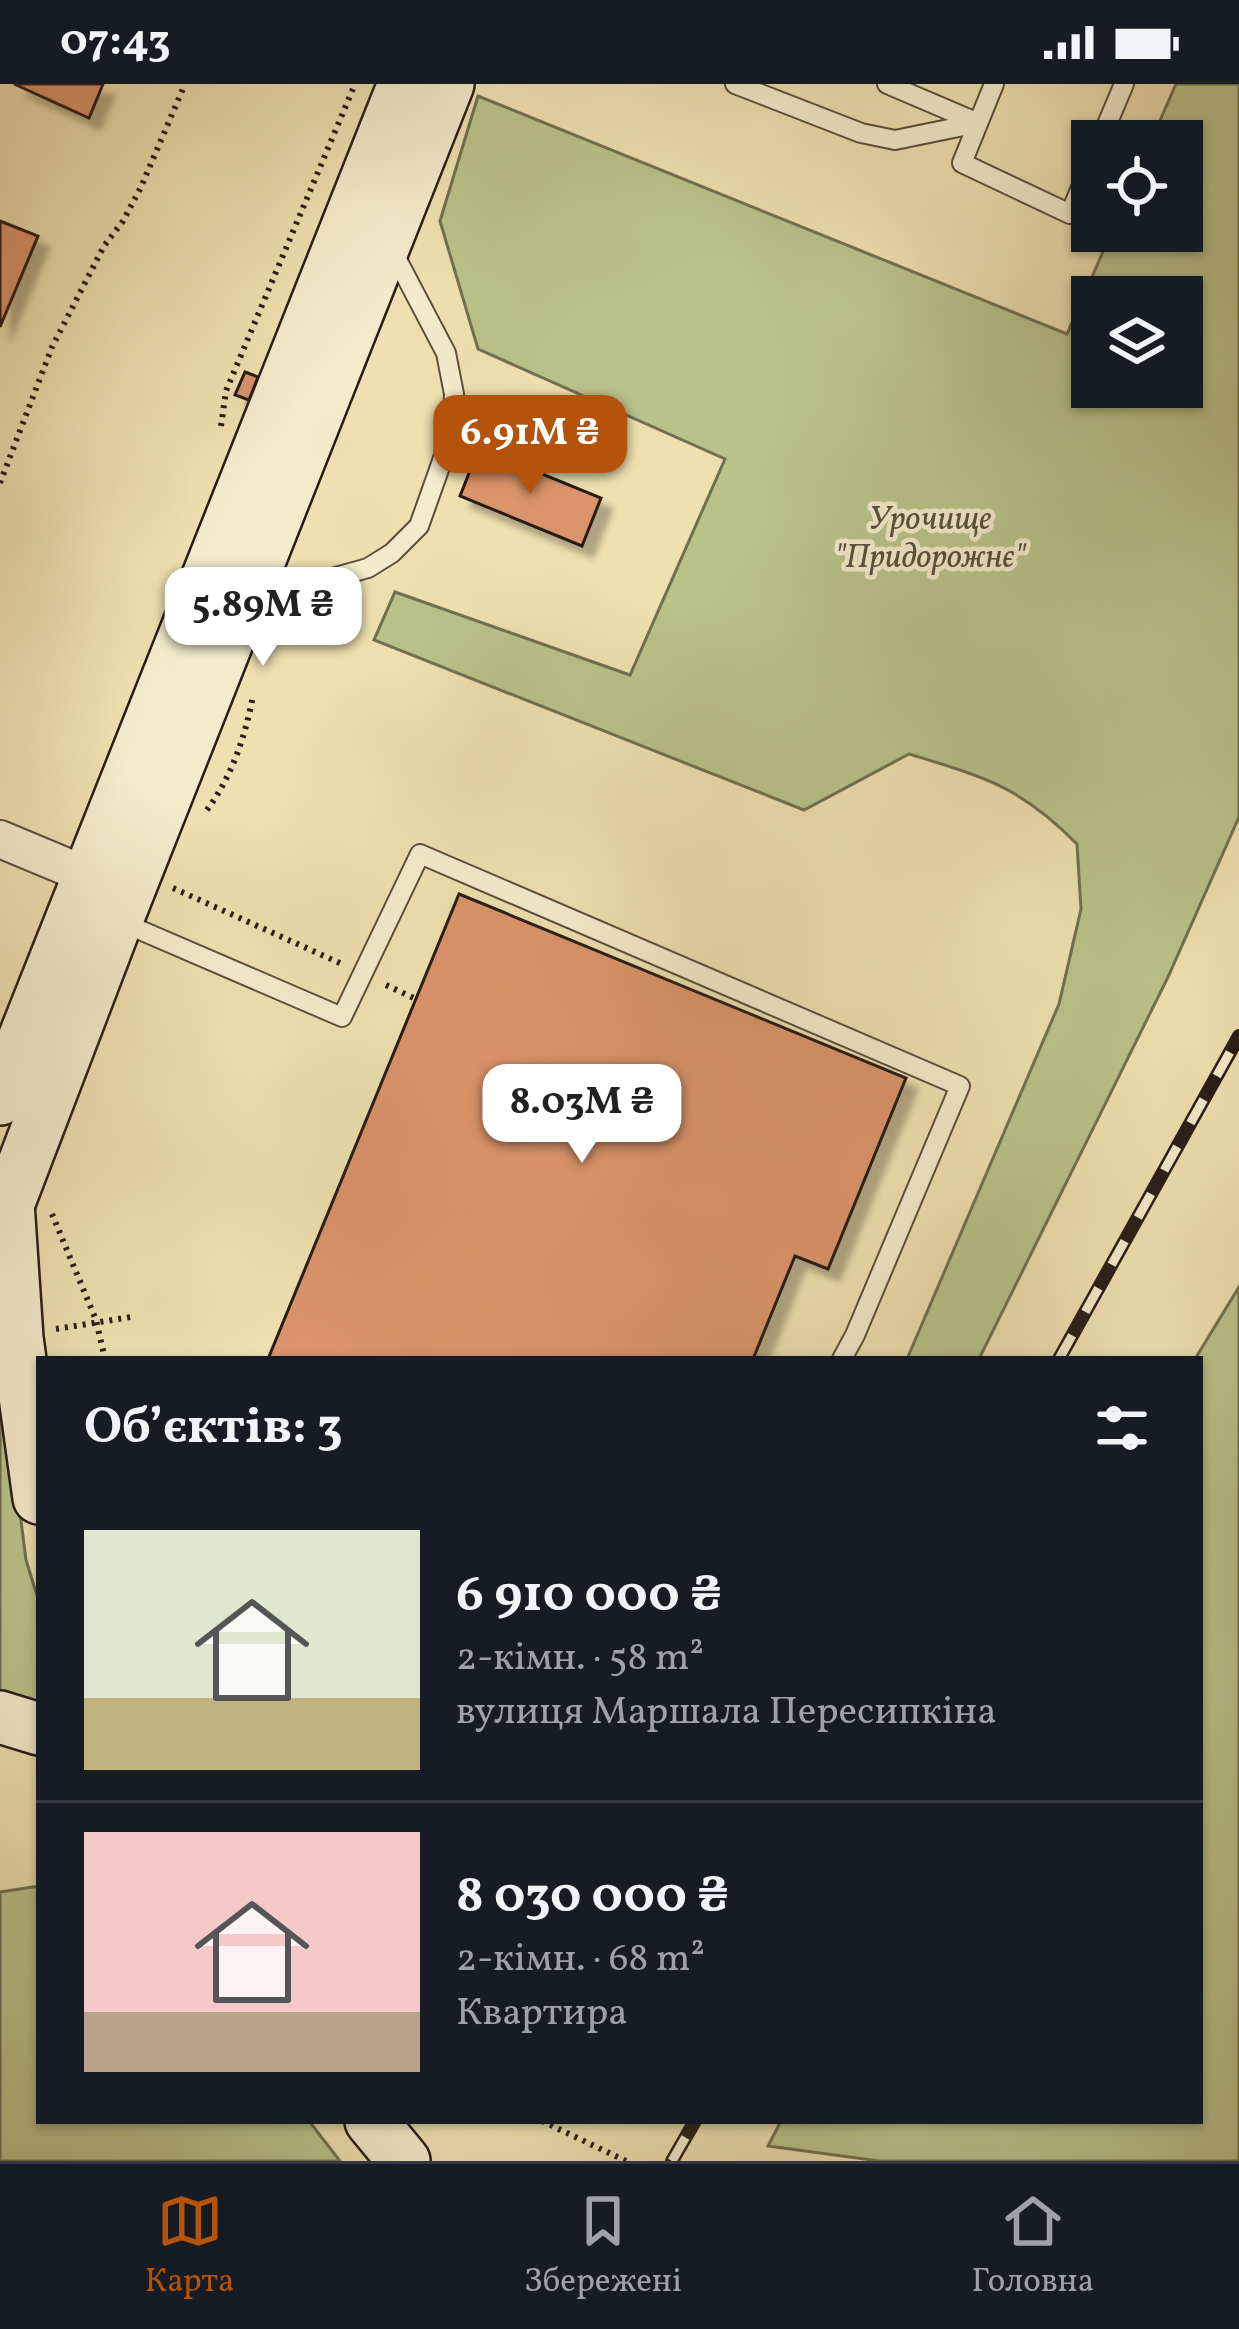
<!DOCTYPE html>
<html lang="uk">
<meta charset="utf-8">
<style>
body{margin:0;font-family:Vollkorn,serif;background:#242831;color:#f1f3f6;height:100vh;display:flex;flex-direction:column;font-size:45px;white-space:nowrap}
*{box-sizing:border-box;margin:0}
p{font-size:39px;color:#9ea1a6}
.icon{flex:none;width:66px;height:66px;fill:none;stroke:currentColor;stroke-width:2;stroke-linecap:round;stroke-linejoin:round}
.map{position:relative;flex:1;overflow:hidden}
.drawer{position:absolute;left:36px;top:1272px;width:1167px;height:768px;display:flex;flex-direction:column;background:#171b24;border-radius:0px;box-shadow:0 3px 9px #0004}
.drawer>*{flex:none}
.controls{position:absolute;left:1071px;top:36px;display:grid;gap:24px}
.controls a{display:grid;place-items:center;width:132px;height:132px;border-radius:0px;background:#171b24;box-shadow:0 3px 9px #0004;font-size:60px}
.price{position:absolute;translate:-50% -102px;padding:0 27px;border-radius:24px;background:#fff;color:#222;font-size:39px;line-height:78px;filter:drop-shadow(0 3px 6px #0008)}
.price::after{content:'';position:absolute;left:50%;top:72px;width:36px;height:27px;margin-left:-18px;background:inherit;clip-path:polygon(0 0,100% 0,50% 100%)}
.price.on{background:#b45309;color:#fff}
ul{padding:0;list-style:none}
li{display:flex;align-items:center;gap:36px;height:300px;padding:0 48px}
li+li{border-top:3px solid #363941}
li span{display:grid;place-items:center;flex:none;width:336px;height:240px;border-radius:0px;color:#555}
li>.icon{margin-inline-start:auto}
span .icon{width:144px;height:144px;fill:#fffc;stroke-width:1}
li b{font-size:51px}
h2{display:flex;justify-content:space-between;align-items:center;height:144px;padding:0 48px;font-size:51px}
.status{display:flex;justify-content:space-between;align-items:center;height:84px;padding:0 60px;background:#171b24;direction:ltr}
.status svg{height:33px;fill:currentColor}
.dock{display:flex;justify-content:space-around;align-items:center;height:168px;border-top:3px solid #363941;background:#171b24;font-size:33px;color:#9ea1a6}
.dock a{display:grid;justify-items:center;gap:6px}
.dock .on{color:#b45309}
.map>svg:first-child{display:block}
</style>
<div class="status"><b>07:43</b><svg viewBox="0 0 49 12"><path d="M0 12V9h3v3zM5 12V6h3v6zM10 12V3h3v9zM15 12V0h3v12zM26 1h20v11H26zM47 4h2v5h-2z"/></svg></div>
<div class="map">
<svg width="1239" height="2077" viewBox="0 0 1239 2077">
<defs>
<filter id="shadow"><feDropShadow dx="11" dy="11" stdDeviation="3" flood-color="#0004"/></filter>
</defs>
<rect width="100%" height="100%" fill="#eee0b0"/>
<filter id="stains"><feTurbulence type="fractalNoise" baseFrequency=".00167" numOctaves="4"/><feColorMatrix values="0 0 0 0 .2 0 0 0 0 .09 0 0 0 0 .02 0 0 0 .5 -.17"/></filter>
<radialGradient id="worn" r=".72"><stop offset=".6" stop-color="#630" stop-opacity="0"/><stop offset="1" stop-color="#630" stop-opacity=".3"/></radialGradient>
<!-- green -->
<g fill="#b9c28b" stroke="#707051" stroke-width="3" fill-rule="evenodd">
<path d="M1176,0H1239V733L1168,893L979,1275H907L1059,920L1081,825L1077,760C1020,702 984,693 909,670L804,726L374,556L395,508L630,591L725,375L478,265L440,137L478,12L1067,250L1112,147H1182V57H1151ZM1182,213V303H1092V213Z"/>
<path d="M1239,1203V2077H879L768,2062L781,2037H1200V1275H1195Z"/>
<path d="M0,1271L26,1476L39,1518V1620L0,1608Z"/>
<path d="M39,1802V2037H309L340,2077H0V1808Z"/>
</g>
<!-- building -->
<g fill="#da936a" stroke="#281d17" stroke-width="3" filter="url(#shadow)">
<path d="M14,0H103L89,34Z"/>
<path d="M0,137L38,152L0,243Z"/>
<path d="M245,288L258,293L249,316L235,311Z"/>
<path d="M479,364L601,414L582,462L460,412Z"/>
<path d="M459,810L906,994L828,1185L795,1172L753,1275H268Z"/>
</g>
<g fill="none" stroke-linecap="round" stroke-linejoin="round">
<defs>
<g id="service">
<path d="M735,0L861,49L895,56L978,39"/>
<path d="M887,0L976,38"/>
<path d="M994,0L962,79L1070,130L1092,77"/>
<path d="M1100,57L1124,0"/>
<path d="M253,516L368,484L392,469L419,442L452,349L454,310L446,269L392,166"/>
<path d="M119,837L342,933L420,770L960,1002L855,1251L842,1275"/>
</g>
<path id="minor" d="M0,755L91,793"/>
<g id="secondary">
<path d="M0,1015L404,0"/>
<path d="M8,1119L17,1254L39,1414"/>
<path d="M0,1142L117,836L448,0"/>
<path d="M0,1633L39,1645"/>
<path d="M371,2037L404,2077"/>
</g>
</defs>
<!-- service casing -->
<use href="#service" stroke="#5a4e3d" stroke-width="22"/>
<!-- minor casing -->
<use href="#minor" stroke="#5a4e3d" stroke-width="40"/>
<!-- secondary casing -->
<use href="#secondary" stroke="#281d17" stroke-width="56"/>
<!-- path -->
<g stroke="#281d17" stroke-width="6" stroke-dasharray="3 6" stroke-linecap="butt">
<path d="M221,342L226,307L355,0"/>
<path d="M0,399L52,263L104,162L123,137L141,103L185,0"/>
<path d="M207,726C232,692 245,653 253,612"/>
<path d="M173,804L342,880"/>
<path d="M386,901L416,915"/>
<path d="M52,1130L96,1236L105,1275"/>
<path d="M56,1245L131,1233"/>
<path d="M542,2037L626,2077"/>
</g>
<!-- service -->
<use href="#service" stroke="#f4ebcc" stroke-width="18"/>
<!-- minor -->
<use href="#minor" stroke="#f4ebcc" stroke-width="36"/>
<!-- secondary -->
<use href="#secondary" stroke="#f4ebcc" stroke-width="51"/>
<defs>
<g id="rail">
<path d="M1059,1275L1239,952"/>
<path d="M672,2077L695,2037"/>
</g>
</defs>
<!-- rail casing -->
<use href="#rail" stroke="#281d17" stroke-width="14"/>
<!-- rail -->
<use href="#rail" stroke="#f4ebcc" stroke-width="9" stroke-dasharray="27" stroke-linecap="butt"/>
</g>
<g text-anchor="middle" stroke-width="9" stroke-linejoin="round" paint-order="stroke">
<!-- park labels -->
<g font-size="33" font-style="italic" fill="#544f3a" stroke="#f4ebcc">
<text x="930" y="445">Урочище<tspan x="930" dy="38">"Придорожнє"</tspan></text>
</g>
</g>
<rect width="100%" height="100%" filter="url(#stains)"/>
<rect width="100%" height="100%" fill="url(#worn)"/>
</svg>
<div class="controls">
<a><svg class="icon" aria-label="locate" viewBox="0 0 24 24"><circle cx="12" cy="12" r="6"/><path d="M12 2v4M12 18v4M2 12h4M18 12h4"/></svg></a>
<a><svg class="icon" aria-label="layers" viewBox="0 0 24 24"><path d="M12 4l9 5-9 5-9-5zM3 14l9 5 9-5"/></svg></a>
</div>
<b class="price on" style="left:530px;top:413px">6.91M ₴</b>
<b class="price" style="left:263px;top:585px">5.89M ₴</b>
<b class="price" style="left:582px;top:1082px">8.03M ₴</b>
<section class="drawer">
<h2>Об’єктів: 3<svg class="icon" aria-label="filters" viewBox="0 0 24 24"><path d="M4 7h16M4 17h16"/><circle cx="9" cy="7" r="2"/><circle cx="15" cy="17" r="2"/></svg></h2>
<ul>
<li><span style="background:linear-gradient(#dfe7d0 70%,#c2b280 0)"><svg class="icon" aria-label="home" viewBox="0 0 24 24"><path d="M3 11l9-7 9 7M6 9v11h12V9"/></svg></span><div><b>6 910 000 ₴</b><p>2-кімн. · 58 m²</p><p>вулиця Маршала Пересипкіна</p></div></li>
<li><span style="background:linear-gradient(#f6c9c9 75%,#b9a48a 0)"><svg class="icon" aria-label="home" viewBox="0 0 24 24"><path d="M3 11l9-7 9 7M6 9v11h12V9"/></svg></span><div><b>8 030 000 ₴</b><p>2-кімн. · 68 m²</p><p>Квартира</p></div></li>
</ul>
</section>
</div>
<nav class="dock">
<a class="on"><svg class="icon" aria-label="map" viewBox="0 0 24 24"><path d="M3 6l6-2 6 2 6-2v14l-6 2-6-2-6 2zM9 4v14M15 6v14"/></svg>Карта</a>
<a><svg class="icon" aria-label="saved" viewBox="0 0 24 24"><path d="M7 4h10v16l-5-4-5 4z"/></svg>Збережені</a>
<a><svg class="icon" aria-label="home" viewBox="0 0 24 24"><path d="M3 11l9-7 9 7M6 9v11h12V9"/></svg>Головна</a>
</nav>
